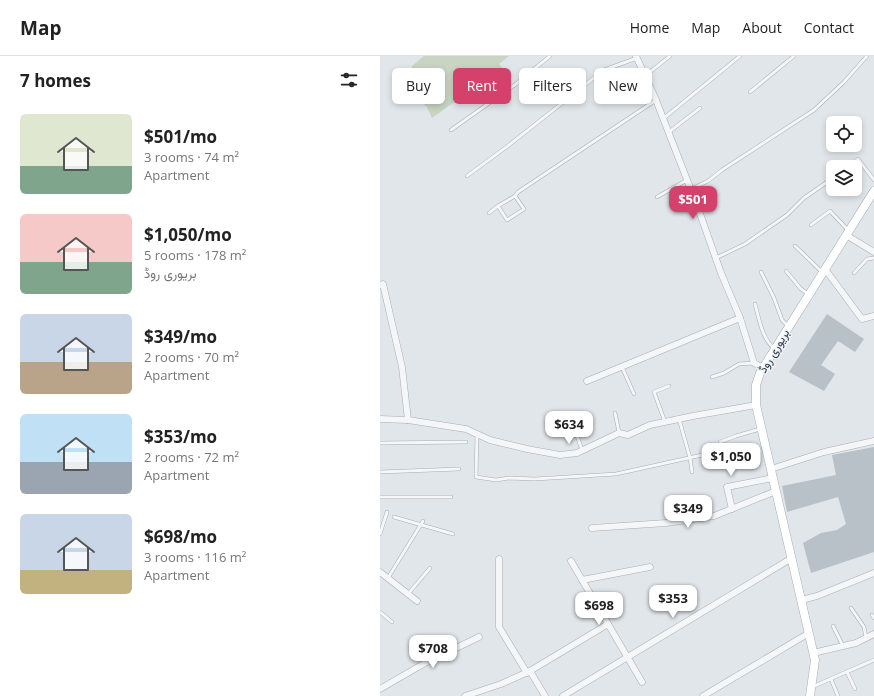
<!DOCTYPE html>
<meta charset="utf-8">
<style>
body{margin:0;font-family:"Open Sans",Vazirmatn,sans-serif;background:#f6f6f6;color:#222;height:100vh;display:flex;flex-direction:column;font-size:15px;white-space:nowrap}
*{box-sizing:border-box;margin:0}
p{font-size:13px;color:#767676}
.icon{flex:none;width:22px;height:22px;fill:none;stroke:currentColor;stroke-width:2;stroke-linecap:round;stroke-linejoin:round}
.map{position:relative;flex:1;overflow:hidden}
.details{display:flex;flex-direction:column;background:#fff;width:380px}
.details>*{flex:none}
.hud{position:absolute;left:12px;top:12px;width:380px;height:36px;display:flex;gap:8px}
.fabs{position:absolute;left:446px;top:60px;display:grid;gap:8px}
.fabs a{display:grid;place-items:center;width:36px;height:36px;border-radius:6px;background:#fff;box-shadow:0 2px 6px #0003;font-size:20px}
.price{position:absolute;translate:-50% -34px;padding:0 9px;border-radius:8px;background:#fff;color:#222;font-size:13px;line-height:26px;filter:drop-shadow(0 1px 2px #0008)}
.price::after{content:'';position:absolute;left:50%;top:24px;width:12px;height:9px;margin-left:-6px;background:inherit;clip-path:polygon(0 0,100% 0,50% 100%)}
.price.selected{background:#d4416a;color:#fff}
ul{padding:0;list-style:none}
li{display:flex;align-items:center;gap:12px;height:100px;padding:0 20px}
li span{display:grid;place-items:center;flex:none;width:112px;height:80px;border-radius:6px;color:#555}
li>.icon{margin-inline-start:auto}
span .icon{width:48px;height:48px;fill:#fffc;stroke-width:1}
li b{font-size:17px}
h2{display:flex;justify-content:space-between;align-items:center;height:48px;padding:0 20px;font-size:17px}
.pill{padding:0 14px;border-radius:6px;background:#fff;box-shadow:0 2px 6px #0003;font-size:14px;line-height:36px}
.pill.selected{background:#d4416a;color:#fff}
header{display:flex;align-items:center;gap:24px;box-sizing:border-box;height:56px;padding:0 20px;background:#fff;border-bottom:1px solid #e0e0e0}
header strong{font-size:19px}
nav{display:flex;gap:22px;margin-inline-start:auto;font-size:14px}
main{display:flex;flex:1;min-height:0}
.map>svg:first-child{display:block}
</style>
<header>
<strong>Map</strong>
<nav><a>Home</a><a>Map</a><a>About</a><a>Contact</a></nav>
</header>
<main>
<section class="details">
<h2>7 homes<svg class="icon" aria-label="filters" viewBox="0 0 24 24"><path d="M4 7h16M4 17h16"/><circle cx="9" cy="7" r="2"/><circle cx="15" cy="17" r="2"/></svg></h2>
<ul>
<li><span style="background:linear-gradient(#dfe7d0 65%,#7fa58c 0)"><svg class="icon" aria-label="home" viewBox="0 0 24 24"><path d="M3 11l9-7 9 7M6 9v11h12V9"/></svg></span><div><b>$501/mo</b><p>3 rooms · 74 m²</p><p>Apartment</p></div></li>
<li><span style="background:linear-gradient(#f6c9c9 60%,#7fa58c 0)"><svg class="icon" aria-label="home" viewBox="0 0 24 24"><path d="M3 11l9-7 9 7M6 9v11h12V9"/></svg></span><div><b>$1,050/mo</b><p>5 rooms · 178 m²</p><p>بریوری روڈ</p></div></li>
<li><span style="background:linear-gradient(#c9d6e8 60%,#b9a48a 0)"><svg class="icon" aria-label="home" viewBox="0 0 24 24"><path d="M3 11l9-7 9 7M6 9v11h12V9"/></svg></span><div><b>$349/mo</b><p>2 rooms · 70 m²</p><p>Apartment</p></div></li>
<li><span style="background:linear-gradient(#bfe0f5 60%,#9aa5b1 0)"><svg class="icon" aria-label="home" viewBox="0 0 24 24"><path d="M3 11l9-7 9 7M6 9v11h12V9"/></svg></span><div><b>$353/mo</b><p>2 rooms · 72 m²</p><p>Apartment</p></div></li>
<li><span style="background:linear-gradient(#c9d6e8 70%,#c2b280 0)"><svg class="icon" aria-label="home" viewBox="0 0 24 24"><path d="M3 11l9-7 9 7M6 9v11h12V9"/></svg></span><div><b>$698/mo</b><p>3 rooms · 116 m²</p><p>Apartment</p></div></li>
</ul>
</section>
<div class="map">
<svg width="494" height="640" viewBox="0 0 494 640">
<rect width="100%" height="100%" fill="#e1e6ea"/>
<!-- green -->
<path fill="#c9d4c2" d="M44,0H129L119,8L122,12L52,62L47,51L34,38L32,10Z"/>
<!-- building -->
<g fill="#b8c0c8">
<path d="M447,258L484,283L475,296L458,285L441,309L455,318L444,335L409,316Z"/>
<path d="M494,391V496L431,517L423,487L441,477L457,474L466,468L458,441L407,456L402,430L456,419L452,399Z"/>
</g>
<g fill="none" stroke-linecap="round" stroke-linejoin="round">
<defs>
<g id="lane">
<path d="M265,20L290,0"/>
<path d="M370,36L414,0"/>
<path d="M284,62L360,0"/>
<path d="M71,74L136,28L170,0"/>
<path d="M289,76L320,52"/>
<path d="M468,111L478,103L494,124"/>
<path d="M87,120L129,89L224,14L257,2"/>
<path d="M311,133L328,125L342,114L434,54L464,26L487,0"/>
<path d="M135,140L118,150L127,164L144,153L135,140L138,136L276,44"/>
<path d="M277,141L307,124"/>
<path d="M109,157L118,150"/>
<path d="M431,169L450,155L468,174"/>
<path d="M415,190L442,216"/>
<path d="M336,202L365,188L407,159L424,142L453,122"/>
<path d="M406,215L421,233L428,238"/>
<path d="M381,216L394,242L402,264L408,270"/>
<path d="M474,217L487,203L494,202"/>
<path d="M375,248C379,262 382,284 395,293"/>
<path d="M242,311L254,338"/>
<path d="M332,321L344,317L359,308L374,307"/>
<path d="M235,357L239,376"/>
<path d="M299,363L310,402L312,416"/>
<path d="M285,366L274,336L289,330"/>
<path d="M195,374L202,394"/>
<path d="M97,378L96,421L116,424L129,422L155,423L236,418L322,399"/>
<path d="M340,386L356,380L380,373"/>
<path d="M0,387L86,386"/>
<path d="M0,416L79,413"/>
<path d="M0,441H71"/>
<path d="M14,461L73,478"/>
<path d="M0,478L7,456"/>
<path d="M8,522L43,465"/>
<path d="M28,538L50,512"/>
<path d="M471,552L484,571L486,582"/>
<path d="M0,556L12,566"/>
<path d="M492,559L494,562"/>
<path d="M453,570L463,590"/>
<path d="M467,616L475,633"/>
<path d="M451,623L458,640"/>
<path d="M432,631L494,604"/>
</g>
<g id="street">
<path d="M256,0L276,44L318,152L341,217L360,262L374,307L383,312"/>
<path d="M466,179L494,196"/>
<path d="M445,213L482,263L494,260"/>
<path d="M0,229L3,228L22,311L28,364"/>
<path d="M207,325L360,262"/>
<path d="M0,363L28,364L86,373L110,384L147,393L180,399L197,397L239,377L248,379L270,369L313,360L376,349"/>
<path d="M391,413L444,396L494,385"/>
<path d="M352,453L347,431L393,422"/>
<path d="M212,472L286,467L334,460L396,435"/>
<path d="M119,503V571L147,617"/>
<path d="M191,505L262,626"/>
<path d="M0,516L37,545"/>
<path d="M202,524L270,511"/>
<path d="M421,544L437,540L494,517"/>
<path d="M433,597L476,587L494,578"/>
<path d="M150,615L165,640"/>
<path d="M0,633L45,607L99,581"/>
<path d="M85,640L121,628L150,615L228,568"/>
<path d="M183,640L412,502"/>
<path d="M323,640L429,577"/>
</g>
<path id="secondary" d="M430,640L435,604L376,349V329L380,317L494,135"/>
</defs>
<!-- lane casing -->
<use href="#lane" stroke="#a6adb5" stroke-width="4"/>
<!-- street casing -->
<use href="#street" stroke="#a6adb5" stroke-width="7"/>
<!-- secondary casing -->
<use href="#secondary" stroke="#a6adb5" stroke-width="9"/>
<!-- lane -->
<use href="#lane" stroke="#f4f6f8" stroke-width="3"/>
<!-- street -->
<use href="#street" stroke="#f4f6f8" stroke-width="6"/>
<!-- secondary -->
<use href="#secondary" stroke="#fff" stroke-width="8"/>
</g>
<g text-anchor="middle" stroke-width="3" stroke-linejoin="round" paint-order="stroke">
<!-- street labels -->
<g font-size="12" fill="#283543" stroke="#f1f4f7">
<text transform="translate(394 295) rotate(-59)" y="4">بریوری روڈ</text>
</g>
</g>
</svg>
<div class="fabs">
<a><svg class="icon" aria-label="locate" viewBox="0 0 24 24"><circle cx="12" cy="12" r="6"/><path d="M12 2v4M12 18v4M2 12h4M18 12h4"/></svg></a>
<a><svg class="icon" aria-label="layers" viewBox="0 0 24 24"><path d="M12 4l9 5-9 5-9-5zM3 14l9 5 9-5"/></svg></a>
</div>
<b class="price selected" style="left:313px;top:164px">$501</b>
<b class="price" style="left:189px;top:389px">$634</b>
<b class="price" style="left:351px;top:421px">$1,050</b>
<b class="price" style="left:308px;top:473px">$349</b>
<b class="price" style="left:293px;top:563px">$353</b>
<b class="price" style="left:219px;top:570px">$698</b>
<b class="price" style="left:53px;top:613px">$708</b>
<div class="hud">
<a class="pill">Buy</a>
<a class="pill selected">Rent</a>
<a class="pill">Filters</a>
<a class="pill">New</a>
</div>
</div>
</main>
